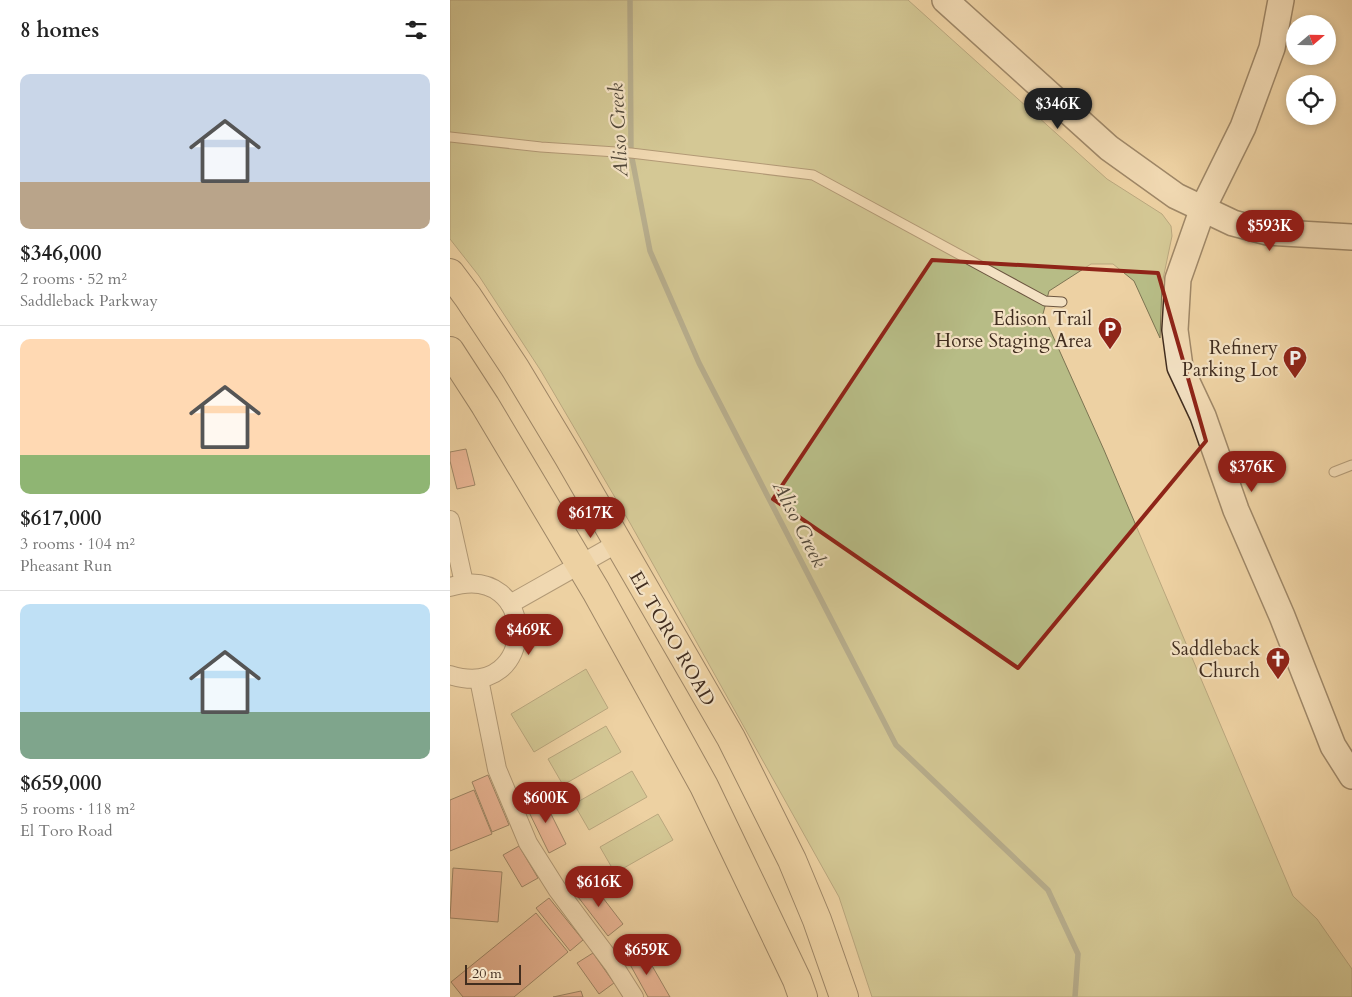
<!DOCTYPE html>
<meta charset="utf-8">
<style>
body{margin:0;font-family:Cardo,serif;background:#f2f2f2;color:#222;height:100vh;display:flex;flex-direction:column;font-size:19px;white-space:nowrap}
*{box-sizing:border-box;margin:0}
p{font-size:16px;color:#767676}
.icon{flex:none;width:28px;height:28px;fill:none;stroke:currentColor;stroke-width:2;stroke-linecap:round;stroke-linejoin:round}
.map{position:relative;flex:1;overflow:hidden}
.details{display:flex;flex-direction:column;background:#fff;width:450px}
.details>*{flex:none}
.needle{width:32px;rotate:70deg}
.controls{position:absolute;left:836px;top:15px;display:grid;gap:10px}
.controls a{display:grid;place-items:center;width:50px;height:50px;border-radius:50%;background:#fff;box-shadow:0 2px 8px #0003;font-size:25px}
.scale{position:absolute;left:15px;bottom:12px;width:56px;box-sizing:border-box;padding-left:5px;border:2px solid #412d1f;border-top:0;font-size:14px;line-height:18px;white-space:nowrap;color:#412d1f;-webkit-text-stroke:4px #f3e1c3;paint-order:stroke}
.price{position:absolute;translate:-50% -42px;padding:0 11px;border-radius:18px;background:#8f2418;color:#fff;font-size:16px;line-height:32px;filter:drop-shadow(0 1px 2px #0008)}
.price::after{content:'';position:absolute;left:50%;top:30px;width:15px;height:11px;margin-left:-8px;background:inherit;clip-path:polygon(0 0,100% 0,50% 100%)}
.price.on{background:#222;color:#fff}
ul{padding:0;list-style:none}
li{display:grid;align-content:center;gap:10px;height:265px;padding:0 20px}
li+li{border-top:1px solid #e0e0e0}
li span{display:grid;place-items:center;height:155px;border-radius:10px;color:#555}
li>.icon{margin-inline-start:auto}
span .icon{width:90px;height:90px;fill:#fffc;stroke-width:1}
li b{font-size:21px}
h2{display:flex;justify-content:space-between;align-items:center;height:60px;padding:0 20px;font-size:21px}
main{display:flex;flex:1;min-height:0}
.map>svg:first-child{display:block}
</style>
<main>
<section class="details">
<h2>8 homes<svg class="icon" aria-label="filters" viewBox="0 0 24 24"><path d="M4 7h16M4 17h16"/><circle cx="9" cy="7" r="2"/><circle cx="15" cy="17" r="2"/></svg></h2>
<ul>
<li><span style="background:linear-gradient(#c9d6e8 70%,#b9a48a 0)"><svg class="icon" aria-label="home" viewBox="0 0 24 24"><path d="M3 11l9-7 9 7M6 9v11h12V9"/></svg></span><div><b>$346,000</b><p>2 rooms · 52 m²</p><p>Saddleback Parkway</p></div></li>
<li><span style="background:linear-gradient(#ffd9b3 75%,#8fb573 0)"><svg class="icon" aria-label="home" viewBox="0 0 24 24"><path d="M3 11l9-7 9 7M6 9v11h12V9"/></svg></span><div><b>$617,000</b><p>3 rooms · 104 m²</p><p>Pheasant Run</p></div></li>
<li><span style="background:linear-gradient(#bfe0f5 70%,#7fa58c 0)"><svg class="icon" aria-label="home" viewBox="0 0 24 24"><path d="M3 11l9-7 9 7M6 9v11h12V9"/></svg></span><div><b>$659,000</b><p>5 rooms · 118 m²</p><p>El Toro Road</p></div></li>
</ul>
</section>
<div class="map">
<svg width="902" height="997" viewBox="0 0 902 997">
<rect width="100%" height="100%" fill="#edd1a3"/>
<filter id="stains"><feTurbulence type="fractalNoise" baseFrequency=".004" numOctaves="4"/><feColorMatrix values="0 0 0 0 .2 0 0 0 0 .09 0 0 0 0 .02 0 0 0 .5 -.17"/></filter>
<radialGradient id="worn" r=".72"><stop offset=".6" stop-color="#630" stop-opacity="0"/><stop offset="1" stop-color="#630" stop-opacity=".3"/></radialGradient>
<!-- green -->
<g fill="#b7bc86" stroke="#7c7452">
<path d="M0,0H458L657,179L712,214L721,226L722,236L712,284L710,338L684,281L663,264H641L599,291L593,314L654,450L843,896L867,919L902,969V997H422L389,897L180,523L91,371L29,276L0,239Z"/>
<path d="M136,669L158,708L84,752L61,714Z"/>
<path d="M156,726L171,752L113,785L98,759Z"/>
<path d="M182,771L197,797L139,830L124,804Z"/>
<path d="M208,814L223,840L165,873L150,847Z"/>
</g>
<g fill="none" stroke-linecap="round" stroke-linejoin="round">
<!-- stream -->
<path stroke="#768071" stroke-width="5.5" d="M180,0L181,153L200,251L249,363L446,745L598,890L628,954L625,997"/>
</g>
<!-- building -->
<g fill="#e79686" stroke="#412d1f">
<path d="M16,449L25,485L7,489L0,461V452Z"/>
<path d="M38,775L59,825L42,832L22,782Z"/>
<path d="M24,790L42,834L0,851V800Z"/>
<path d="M92,796L116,844L99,853L75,804Z"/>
<path d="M69,846L88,878L72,887L53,855Z"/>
<path d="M3,868L52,872L48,922L0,918Z"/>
<path d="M140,881L173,924L158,936L125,893Z"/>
<path d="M99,898L133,940L120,951L86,908Z"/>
<path d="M86,913L118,952L64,997H13L1,982Z"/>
<path d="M193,950L220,997H198L177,959Z"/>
<path d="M143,953L164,983L149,994L127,963Z"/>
<path d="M131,991L133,997H103Z"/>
</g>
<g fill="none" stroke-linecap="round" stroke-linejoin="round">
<defs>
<g id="lane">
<path d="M0,137L91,147L181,153L363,175L595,301L612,302"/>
<path d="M884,472L902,465"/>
</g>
<g id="street">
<path d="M0,520L14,583"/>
<path d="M0,587C90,560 89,703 0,675"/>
<path d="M60,604L168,543"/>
<path d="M29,679L47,769L78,843L107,889L163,964L184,997"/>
</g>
<g id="secondary">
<path d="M495,0L659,148L726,196L783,223L817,232L902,237"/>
<path d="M831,0L822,48L793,127L753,208L728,279L725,330L730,367L753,416L786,510L832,616L883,746L902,776"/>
</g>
<g id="primary">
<path d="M0,273L18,297L65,368L118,456L281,738L342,860L367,920L394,997"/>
<path d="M0,351L35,405L146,591L197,683L254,786L347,980L353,997"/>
</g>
</defs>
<!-- lane casing -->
<use href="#lane" stroke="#6c5640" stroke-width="11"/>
<!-- street casing -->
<use href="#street" stroke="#6c5640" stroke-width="20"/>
<!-- secondary casing -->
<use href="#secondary" stroke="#412d1f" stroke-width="28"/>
<!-- primary casing -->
<use href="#primary" stroke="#412d1f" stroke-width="30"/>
<!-- lane -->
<use href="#lane" stroke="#f3e1c3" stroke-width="9"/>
<!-- street -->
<use href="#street" stroke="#f3e1c3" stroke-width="18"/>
<!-- secondary -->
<use href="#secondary" stroke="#f3e1c3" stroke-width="25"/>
<!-- primary -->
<use href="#primary" stroke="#edd1a3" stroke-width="28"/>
</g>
<!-- marked area -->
<path d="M0 0H902V997H0ZM482,260L708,273L756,441L568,668L323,499Z" fill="#edd1a3" fill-opacity=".55" fill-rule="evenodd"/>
<path fill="none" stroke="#8f2418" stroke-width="4" stroke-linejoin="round" d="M482,260L708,273L756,441L568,668L323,499Z"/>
<!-- icons -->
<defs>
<symbol id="parking-pin" viewBox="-11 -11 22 30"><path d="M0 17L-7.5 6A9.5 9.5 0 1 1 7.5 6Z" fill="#8f2418" stroke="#f3e1c3"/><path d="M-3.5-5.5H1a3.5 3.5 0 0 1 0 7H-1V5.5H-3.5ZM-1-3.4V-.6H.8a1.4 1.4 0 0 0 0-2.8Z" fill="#fff"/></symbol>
<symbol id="church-pin" viewBox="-11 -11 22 30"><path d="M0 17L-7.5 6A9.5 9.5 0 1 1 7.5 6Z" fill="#8f2418" stroke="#f3e1c3"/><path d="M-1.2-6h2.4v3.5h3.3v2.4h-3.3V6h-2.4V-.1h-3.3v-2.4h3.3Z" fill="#fff"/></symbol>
</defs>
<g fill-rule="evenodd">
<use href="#parking-pin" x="646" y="315" width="28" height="38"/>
<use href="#parking-pin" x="831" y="344" width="28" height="38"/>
<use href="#church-pin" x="814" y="645" width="28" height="38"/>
</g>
<g text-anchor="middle" stroke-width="4.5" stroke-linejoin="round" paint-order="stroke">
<!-- poi labels -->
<g font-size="19" fill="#412d1f" stroke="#f3e1c3" text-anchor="end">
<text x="642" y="325">Edison Trail<tspan x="642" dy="22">Horse Staging Area</tspan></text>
<text x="828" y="354">Refinery<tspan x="828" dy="22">Parking Lot</tspan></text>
<text x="810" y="655">Saddleback<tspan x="810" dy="22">Church</tspan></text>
</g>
<!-- street labels -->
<g font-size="19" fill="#412d1f" stroke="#f3e1c3">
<text transform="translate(223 638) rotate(60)" y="7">EL TORO ROAD</text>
</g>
<!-- water labels -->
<g font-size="20" font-style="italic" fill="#53493a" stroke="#f3e1c3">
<text transform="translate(168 130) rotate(-93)" y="7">Aliso Creek</text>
<text transform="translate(350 524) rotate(63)" y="7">Aliso Creek</text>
</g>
</g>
<rect width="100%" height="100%" filter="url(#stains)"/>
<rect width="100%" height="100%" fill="url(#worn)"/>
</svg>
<div class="controls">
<a><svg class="needle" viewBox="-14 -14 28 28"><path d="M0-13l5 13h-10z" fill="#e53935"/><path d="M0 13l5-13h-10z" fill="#767676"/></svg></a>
<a><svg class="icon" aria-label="locate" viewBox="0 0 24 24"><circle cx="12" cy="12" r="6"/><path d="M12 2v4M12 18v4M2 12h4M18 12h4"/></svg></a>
</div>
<div class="scale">20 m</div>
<b class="price on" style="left:608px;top:130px">$346K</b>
<b class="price" style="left:820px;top:252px">$593K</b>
<b class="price" style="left:802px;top:493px">$376K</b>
<b class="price" style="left:141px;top:539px">$617K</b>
<b class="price" style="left:79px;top:656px">$469K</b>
<b class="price" style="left:96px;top:824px">$600K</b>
<b class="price" style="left:149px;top:908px">$616K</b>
<b class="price" style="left:197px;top:976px">$659K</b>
</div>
</main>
